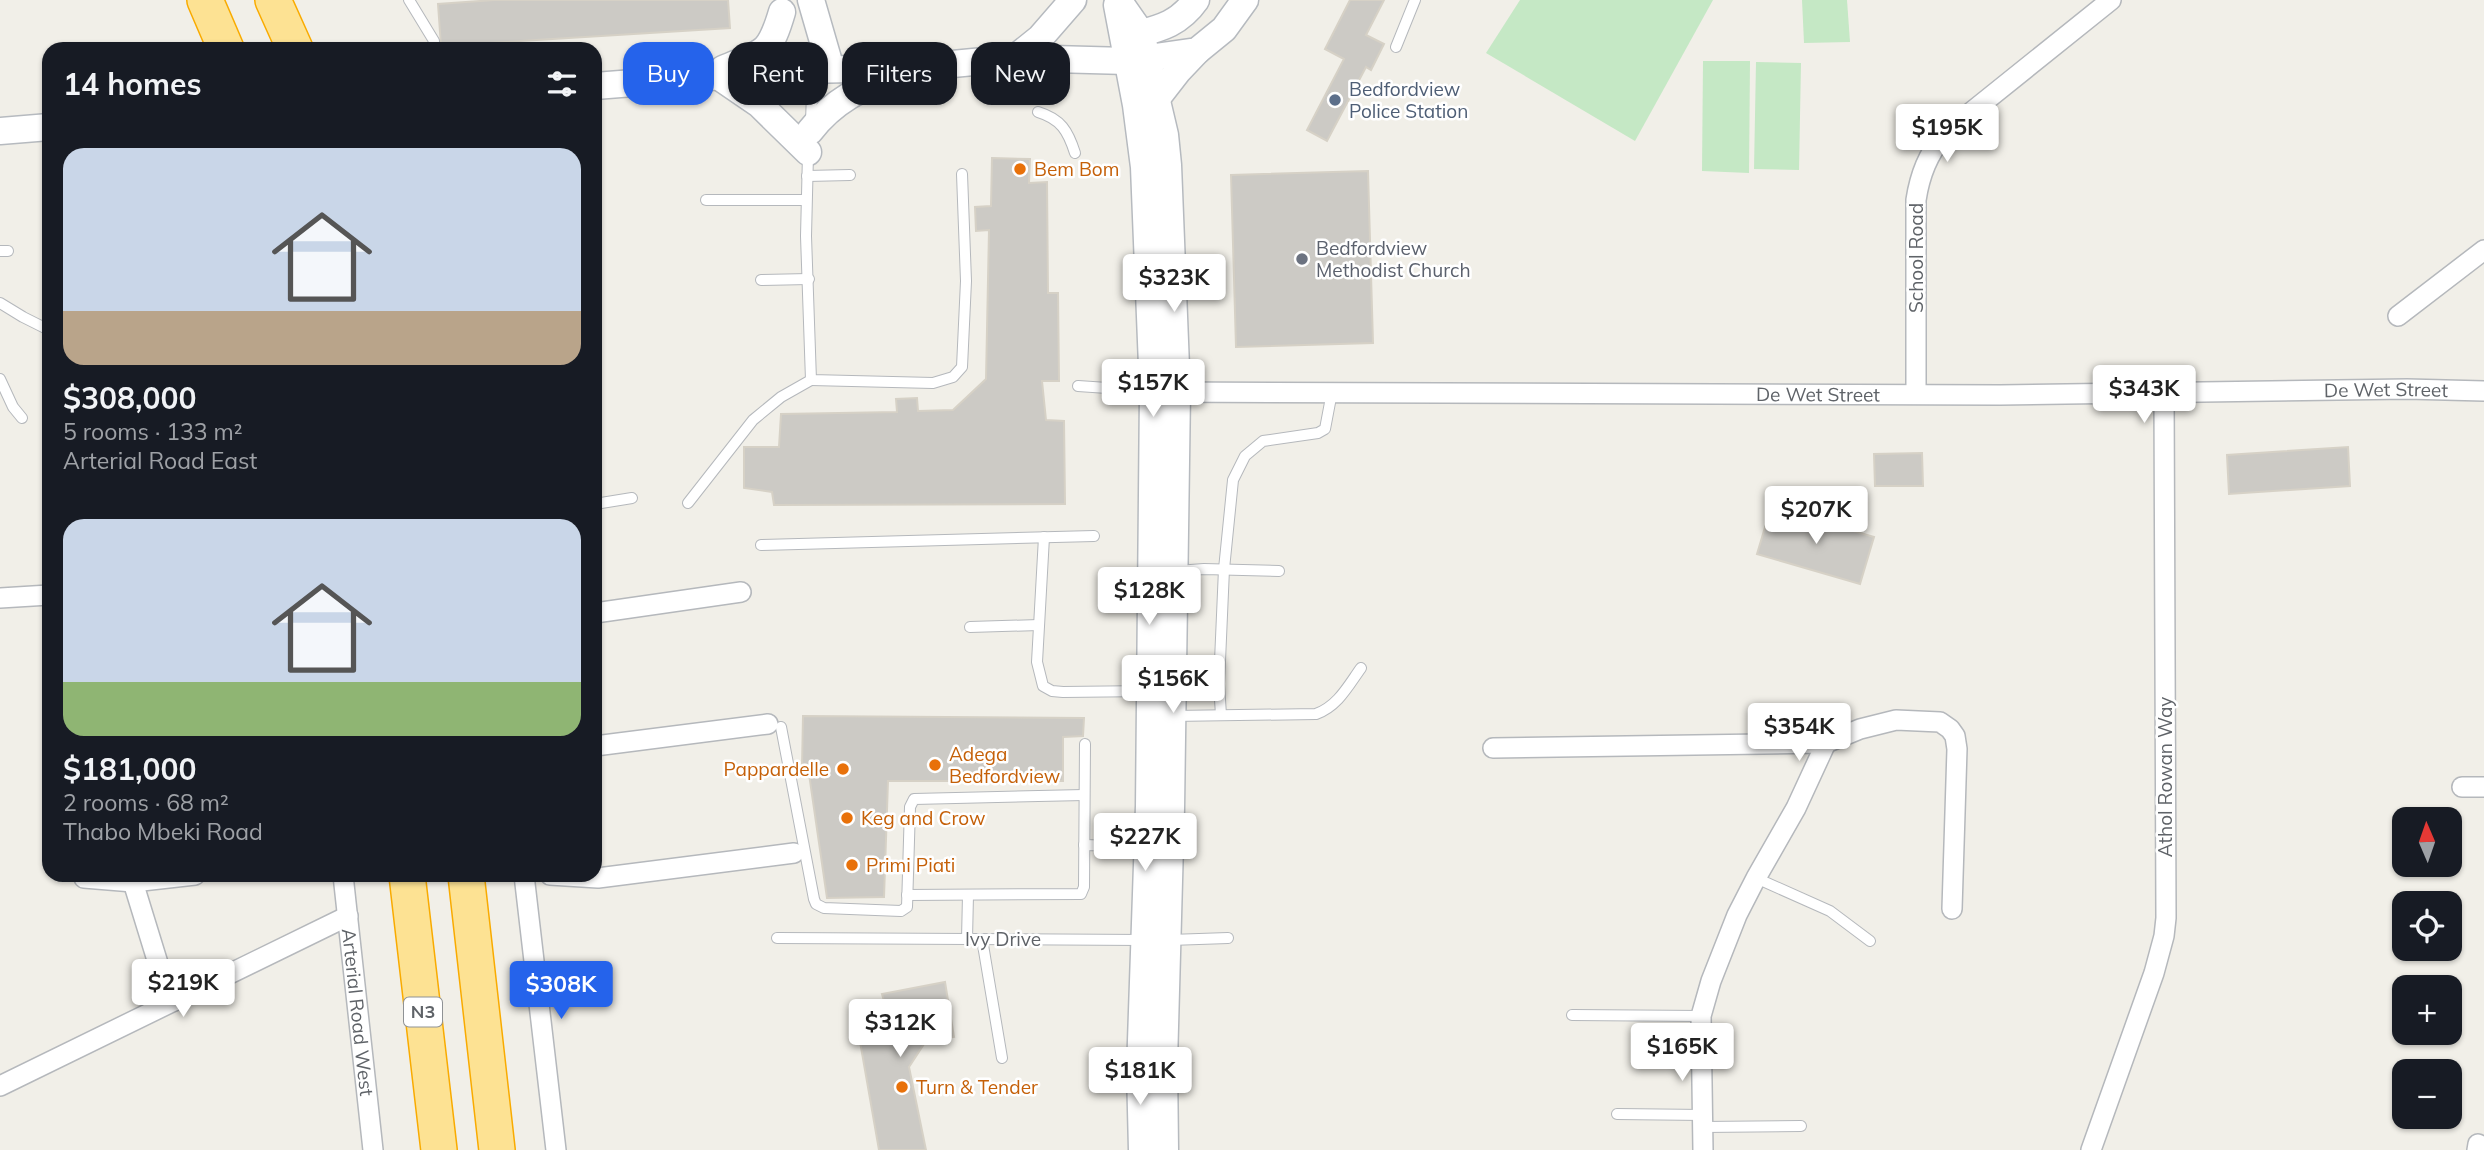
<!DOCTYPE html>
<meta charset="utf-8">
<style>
body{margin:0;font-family:Mulish,sans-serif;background:#242831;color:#f1f3f6;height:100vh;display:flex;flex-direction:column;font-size:26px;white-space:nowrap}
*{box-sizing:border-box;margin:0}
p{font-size:23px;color:#9ea1a6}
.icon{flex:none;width:38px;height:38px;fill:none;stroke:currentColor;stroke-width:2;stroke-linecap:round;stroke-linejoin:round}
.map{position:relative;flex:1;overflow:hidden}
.side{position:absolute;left:42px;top:42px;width:560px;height:840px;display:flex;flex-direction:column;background:#171b24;border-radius:21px;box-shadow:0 2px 5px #0004}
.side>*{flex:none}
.banner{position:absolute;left:623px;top:42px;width:665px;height:63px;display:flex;gap:14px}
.needle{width:46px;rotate:358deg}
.tools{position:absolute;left:2392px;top:807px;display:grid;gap:14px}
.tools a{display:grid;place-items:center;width:70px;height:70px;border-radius:14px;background:#171b24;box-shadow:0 2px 5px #0004;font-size:35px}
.price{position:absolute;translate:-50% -60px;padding:0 16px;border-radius:7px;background:#fff;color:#222;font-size:23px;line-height:46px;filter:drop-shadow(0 2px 4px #0008)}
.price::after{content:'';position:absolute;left:50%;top:42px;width:21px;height:16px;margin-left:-10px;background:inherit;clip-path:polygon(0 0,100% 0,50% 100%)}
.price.current{background:#2563eb;color:#fff}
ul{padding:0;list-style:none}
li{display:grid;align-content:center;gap:14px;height:371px;padding:0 21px}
li span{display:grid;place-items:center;height:217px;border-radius:21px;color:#555}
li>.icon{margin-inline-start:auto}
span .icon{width:126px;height:126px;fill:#fffc;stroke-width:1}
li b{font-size:30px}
h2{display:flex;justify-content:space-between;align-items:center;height:84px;padding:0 21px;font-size:30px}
.chip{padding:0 24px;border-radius:21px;background:#171b24;box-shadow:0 2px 5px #0004;font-size:24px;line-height:63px}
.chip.current{background:#2563eb;color:#fff}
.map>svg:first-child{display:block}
</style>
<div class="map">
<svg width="2484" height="1150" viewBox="0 0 2484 1150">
<rect width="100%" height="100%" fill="#f1efe8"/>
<!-- green -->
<g fill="#c5e8c5">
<path d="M1520,0H1713L1635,141L1486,53Z"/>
<path d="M1802,0H1847L1850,42L1804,43Z"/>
<path d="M1703,61H1750L1749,173L1702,171Z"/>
<path d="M1756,62L1801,63L1799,170L1754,169Z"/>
</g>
<!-- building -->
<g fill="#cccac5" stroke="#d6d1c6" stroke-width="2">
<path d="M494,0H728L730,28L441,46L438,4Z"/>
<path d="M1350,0H1384L1366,35L1384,44L1371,70L1366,67L1327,141L1307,130L1344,59L1325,49Z"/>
<path d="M992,158L1030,159L1029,183L1047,182L1048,293H1058L1059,381H1042L1046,420L1064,421L1065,504L774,505L772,492L744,488V447H779L781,414L897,412L896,399L917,398L918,411L953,410L986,379L989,230L976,231L975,207L991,206Z"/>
<path d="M1368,171L1373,343L1236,347L1231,175Z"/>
<path d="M2348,447L2350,486L2229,494L2227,455Z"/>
<path d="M1922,453L1923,486H1875L1874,454Z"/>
<path d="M1771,507L1874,537L1860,584L1757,554Z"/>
<path d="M803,716L1084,718L1083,736L1063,737V781H888L884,897L827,898L808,767H802Z"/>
<path d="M945,982L954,1037L926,1041L909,1067L926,1150H879L855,1013L886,1008L882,994Z"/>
</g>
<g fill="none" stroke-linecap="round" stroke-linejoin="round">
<defs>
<g id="lane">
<path d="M409,0L434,41"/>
<path d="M1396,47L1415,0"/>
<path d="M801,73L812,93L811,122"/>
<path d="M1038,112C1061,119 1068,131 1075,153"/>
<path d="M808,154L806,236L811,380L933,383L953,377L962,367L966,281L962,174"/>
<path d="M807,176L850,175"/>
<path d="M706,200H806"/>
<path d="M0,251H8"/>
<path d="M761,280L809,279"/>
<path d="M0,303L23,317L49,330"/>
<path d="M0,379L13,407L22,418"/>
<path d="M1078,386L1151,391"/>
<path d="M688,503L753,420L781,397L811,380"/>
<path d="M595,504L632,498"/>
<path d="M1044,537L1037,662L1043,686L1052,691L1063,692L1150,691"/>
<path d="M761,545L1094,536"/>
<path d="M1177,571L1204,569L1279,571"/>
<path d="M970,627L1039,625"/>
<path d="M1221,715L1219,684L1224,569L1233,480L1245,456L1263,441L1318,433L1325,429L1332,392"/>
<path d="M1172,716L1316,714C1338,706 1348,686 1361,668"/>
<path d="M781,727L814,899L816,904L824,908L901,911L907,907L910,807L914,799L1084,795"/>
<path d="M1084,845L1147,847"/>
<path d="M1756,878L1830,911L1870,941"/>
<path d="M907,895L1081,894L1084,887L1085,744"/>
<path d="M777,938L1144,940"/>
<path d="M967,939L968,895"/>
<path d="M982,939L1002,1058"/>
<path d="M1170,940L1228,938"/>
<path d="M1572,1015L1701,1016"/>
<path d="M1617,1114L1703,1115"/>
<path d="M1703,1127L1801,1126"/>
</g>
<g id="street">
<path d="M2398,316L2484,250"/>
<path id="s1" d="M1164,392L2000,395L2407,389L2484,391"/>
<path d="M1916,394V200C1920,174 1928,155 1944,134L2111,0"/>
<path d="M0,598L49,595"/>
<path d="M595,613L741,592"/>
<path d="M595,746L768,724"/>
<path d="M1493,748L1826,743L1860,729L1896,720L1940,722L1950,729L1955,736L1957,749L1952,909"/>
<path d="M2462,787H2484"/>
<path id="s2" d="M343,875L373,1150"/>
<path d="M524,875L556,1150"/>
<path d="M550,875L598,878L794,853"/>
<path d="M84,878L133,882L195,875"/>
<path d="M133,882L161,973L174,1001"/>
<path d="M0,1086L348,916"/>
<path d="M1703,1150L1701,1016L1711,981L1737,915L1756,878L1796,808L1826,743"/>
<path d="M2091,1150L2154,973L2164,936L2166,918L2164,391"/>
<path d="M2477,1150L2478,1144"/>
</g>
<g id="secondary">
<path d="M811,0L831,69"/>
<path d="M1118,0L1141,33L1165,135L1168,165L1177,392L1171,808L1164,1063L1165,1150"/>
<path d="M1117,5L1136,105L1144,167L1153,391L1149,806L1140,1070L1142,1150"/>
<path d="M1124,38C1155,29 1177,27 1196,0"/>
<path d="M1015,58L1040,38L1073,0"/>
<path d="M723,69C764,51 769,56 782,12"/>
<path d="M718,76L759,104L808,152"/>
<path d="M595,86L799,70L911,68L1015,58L1127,61L1197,51L1224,29L1245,0"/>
<path d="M1157,98L1178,71L1197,51"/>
<path d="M0,131L49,127"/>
<path d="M810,131C834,100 861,88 896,74"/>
</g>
<g id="highway">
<path d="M205,0L226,49"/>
<path d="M273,0L295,49"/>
<path d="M407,875L439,1150"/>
<path d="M466,875L497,1150"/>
</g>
</defs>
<!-- lane casing -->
<use href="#lane" stroke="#b5b8bc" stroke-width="12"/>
<!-- street casing -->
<use href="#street" stroke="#b5b8bc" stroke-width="22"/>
<!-- secondary casing -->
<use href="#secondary" stroke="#b6babf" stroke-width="29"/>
<!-- highway casing -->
<use href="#highway" stroke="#f9ab00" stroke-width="38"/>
<!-- lane -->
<use href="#lane" stroke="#fff" stroke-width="10"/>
<!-- street -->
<use href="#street" stroke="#fff" stroke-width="19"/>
<!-- secondary -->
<use href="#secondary" stroke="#fff" stroke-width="26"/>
<!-- highway -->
<use href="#highway" stroke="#fde293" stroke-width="35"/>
</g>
<!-- markers -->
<circle fill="#5c6f8a" stroke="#fff" stroke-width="2.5" cx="1335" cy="100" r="7"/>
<g fill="#e8710a" stroke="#fff" stroke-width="2.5">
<circle cx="1020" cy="169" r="7"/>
<circle cx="935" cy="765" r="7"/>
<circle cx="843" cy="769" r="7"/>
<circle cx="847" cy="818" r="7"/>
<circle cx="852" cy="865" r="7"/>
<circle cx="902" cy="1087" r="7"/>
</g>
<circle fill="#6b7280" stroke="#fff" stroke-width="2.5" cx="1302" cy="259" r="7"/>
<g text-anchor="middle" stroke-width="5" stroke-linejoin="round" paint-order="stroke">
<!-- shield labels -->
<rect fill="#fff" stroke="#8f9295" stroke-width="2" x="404" y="997.5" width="38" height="29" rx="5"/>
<g font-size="18" font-weight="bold" fill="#5f6368">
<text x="423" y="1018">N3</text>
</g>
<!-- service labels -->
<g font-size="19" fill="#4e5e75" stroke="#fff" text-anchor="start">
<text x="1349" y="96">Bedfordview<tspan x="1349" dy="22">Police Station</tspan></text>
</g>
<!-- food labels -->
<g font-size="19" fill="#c56008" stroke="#fff" text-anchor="start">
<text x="1034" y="176">Bem Bom</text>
<text x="949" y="761">Adega<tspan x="949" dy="22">Bedfordview</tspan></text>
<text x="829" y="776" text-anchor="end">Pappardelle</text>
<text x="861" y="825">Keg and Crow</text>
<text x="866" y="872">Primi Piati</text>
<text x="916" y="1094">Turn &amp; Tender</text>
</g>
<!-- worship labels -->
<g font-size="19" fill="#5b616d" stroke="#fff" text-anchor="start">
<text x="1316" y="255">Bedfordview<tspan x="1316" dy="22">Methodist Church</tspan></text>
</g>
<!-- street labels -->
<g font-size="19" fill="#5f6368" stroke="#fff">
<text transform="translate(1916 258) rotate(-90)" y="7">School Road</text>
<text dy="7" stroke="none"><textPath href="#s1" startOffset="1222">De Wet Street</textPath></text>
<text dy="7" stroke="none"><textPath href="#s1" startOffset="654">De Wet Street</textPath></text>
<text transform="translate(2165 777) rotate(-90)" y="7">Athol Rowan Way</text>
<text x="1003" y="946">Ivy Drive</text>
<text dy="7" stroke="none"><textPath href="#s2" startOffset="138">Arterial Road West</textPath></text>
</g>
</g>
</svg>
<div class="tools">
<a><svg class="needle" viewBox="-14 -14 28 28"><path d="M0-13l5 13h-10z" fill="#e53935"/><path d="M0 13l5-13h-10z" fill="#9ea1a6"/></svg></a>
<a><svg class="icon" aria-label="locate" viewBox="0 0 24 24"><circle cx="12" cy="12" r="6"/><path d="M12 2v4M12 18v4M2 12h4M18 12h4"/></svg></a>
<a>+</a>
<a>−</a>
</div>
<b class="price" style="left:1947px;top:164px">$195K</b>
<b class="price" style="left:1174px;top:314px">$323K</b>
<b class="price" style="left:1153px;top:419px">$157K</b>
<b class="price" style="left:2144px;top:425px">$343K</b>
<b class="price" style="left:1816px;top:546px">$207K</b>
<b class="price" style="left:1149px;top:627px">$128K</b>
<b class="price" style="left:1173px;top:715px">$156K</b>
<b class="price" style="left:1799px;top:763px">$354K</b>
<b class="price" style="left:1145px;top:873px">$227K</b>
<b class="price" style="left:183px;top:1019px">$219K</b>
<b class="price current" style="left:561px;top:1021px">$308K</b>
<b class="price" style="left:900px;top:1059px">$312K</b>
<b class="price" style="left:1682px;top:1083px">$165K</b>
<b class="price" style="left:1140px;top:1107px">$181K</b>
<div class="banner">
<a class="chip current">Buy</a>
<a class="chip">Rent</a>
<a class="chip">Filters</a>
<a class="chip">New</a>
</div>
<section class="side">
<h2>14 homes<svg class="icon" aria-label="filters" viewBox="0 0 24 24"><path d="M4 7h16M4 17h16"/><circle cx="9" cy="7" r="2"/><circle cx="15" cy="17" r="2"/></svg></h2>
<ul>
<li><span style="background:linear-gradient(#c9d6e8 75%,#b9a48a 0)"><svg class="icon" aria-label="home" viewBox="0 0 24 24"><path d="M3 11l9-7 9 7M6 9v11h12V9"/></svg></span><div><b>$308,000</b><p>5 rooms · 133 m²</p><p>Arterial Road East</p></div></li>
<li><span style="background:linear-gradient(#c9d6e8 75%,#8fb573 0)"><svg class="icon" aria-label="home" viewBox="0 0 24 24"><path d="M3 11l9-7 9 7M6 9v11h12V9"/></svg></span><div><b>$181,000</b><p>2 rooms · 68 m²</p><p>Thabo Mbeki Road</p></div></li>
</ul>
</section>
</div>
